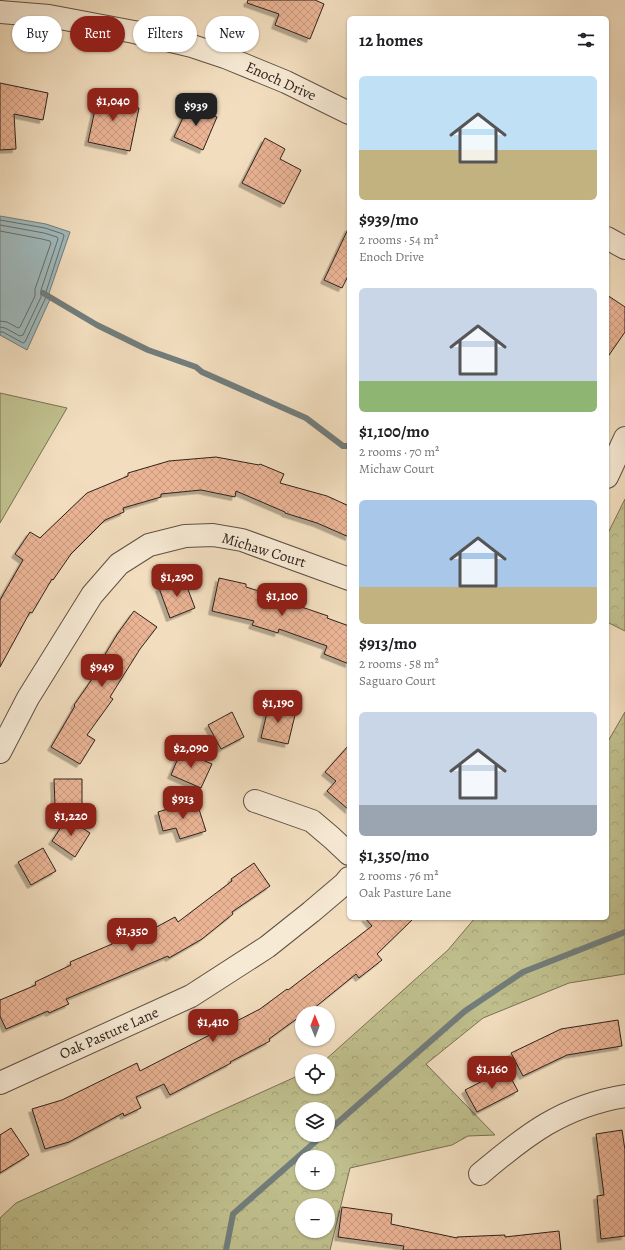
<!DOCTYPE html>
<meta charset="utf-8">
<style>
body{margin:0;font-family:Alegreya,serif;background:#f2f2f2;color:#202124;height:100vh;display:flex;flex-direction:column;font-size:15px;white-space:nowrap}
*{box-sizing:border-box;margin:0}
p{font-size:13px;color:#757577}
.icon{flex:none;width:22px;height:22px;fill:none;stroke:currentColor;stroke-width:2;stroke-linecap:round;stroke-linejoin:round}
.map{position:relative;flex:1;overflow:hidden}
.sheet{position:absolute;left:347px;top:16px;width:262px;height:904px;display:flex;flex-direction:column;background:#fff;border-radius:6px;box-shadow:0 1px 3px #0004}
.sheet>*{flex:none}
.hud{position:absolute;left:12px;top:16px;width:275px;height:36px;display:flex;gap:8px}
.needle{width:26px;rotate:359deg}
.controls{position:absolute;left:295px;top:1006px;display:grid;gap:8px}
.controls a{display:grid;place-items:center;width:40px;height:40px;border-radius:50%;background:#fff;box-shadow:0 1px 3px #0004;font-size:20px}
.price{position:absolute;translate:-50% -34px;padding:0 9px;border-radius:8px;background:#8f2418;color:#fff;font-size:13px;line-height:26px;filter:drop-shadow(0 1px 2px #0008)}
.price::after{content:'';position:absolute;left:50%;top:24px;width:12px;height:9px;margin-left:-6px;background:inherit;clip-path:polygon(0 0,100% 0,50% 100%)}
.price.current{background:#222;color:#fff}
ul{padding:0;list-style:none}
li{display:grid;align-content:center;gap:8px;height:212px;padding:0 12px}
li span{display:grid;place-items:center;height:124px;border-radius:6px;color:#555}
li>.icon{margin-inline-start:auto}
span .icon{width:72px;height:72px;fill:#fffc;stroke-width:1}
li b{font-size:17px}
h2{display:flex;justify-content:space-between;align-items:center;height:48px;padding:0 12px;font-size:17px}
.pill{padding:0 14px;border-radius:18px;background:#fff;box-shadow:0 1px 3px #0004;font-size:14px;line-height:36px}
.pill.current{background:#8f2418;color:#fff}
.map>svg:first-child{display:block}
</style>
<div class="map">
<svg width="625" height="1250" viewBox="0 0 625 1250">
<defs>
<pattern id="forest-crowns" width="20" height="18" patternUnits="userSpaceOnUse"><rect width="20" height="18" fill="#c0c08e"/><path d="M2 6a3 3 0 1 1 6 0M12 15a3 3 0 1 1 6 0" fill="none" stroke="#a5a57a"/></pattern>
<pattern id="building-cross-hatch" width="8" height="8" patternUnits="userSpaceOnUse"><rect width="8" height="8" fill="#eab495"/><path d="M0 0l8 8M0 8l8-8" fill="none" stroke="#c99a80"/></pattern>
<filter id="shadow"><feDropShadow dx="-3.5" dy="3.5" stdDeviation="0" flood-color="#0004"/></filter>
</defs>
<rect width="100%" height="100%" fill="#f2debf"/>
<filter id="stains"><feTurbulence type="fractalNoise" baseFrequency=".005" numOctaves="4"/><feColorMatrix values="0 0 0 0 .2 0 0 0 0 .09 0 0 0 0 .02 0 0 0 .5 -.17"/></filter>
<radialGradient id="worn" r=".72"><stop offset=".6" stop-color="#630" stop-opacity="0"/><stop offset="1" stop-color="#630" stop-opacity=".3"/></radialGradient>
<!-- forest -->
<g fill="url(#forest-crowns)" stroke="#787155" fill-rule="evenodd">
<path d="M625,499V631L607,622V535Z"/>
<path d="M625,712V974L569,983L483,1018L426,1064L495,1135L468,1136L452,1145L350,1168L330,1250H0V1218L16,1203L302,1074V1087H328V1061H324L448,950L475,918H607V743ZM302,1109H328V1135H302ZM302,1157H328V1183H302ZM302,1205H328V1231H302Z"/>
</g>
<!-- pitch -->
<path fill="#c0c08e" stroke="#787155" d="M0,393L67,408L0,523Z"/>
<!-- water -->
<path fill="#9fb9bc" stroke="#727d7c" d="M0,216L46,224L70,232L49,293L51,297L27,350L0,335Z"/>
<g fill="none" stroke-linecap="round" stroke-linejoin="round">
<!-- shore -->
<g stroke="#676e6c" stroke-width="1">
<path d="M0,220L45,228L63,234L64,236L46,292V297L25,342L23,343L3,332H0"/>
<path d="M0,225L44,233L57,237L58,239L41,290V297L23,335L20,336L5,328L0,327"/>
<path d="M0,231L42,239L50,241L51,243L35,289V296L20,327L18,328L7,322L0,321"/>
</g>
<!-- stream -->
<g stroke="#727d7c" stroke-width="6">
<path d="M43,293L97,325L148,350L196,367L202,372L306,418L343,446H349"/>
<path d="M328,1131L465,1011L523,972L625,932"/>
<path d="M226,1250L233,1214L323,1135"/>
</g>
</g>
<!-- building -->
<g fill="url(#building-cross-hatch)" stroke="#2f221c" filter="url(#shadow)">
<path d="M248,0H315L324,4L310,39L275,25L279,14L247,3Z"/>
<path d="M0,83L48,93L43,120L14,114L16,149L0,150Z"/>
<path d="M99,91L122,96L120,104L139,108L130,151L88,142Z"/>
<path d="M189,105L217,117L203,150L174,137Z"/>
<path d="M265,138L285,149L280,159L301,170L284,204L242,183Z"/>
<path d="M349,227V274L342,288L324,280Z"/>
<path d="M607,295L625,307V332L607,358Z"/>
<path d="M216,457L259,465L260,464L284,474L280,483L327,496L349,506V537L317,523L285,513V512L236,491L235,497L201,490L161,494V497L123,508L124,512L105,520L71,554L53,580L52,579L32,613L30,612L0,667V600L23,560L15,554L30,532L40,538L87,493L128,476V473L169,461Z"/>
<path d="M219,578L246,584V587L288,600L287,602L328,616L327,618L349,626V664L324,654L327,646L279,629L278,633L252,625L254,621L212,611Z"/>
<path d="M184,579L195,608L170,618L159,588Z"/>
<path d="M134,611L157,627L140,649L110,697L113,699L87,735L95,740L80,764L51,747L75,706L74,705L97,672L95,671L118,633Z"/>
<path d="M269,704L296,711L288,744L261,738Z"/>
<path d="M232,712L244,737L221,749L208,725Z"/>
<path d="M349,745V810L327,791L336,781L325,772Z"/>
<path d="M181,751L212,764L201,788L171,775Z"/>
<path d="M54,779H82V805H55Z"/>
<path d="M196,800L206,831L180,839L176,828L163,831L158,812Z"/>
<path d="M67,818L90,833L75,857L52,841Z"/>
<path d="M43,848L56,871L31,885L18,862Z"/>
<path d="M254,863L270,886L232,912L233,914L202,939L169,958L168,956L66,999L69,1004L49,1013L48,1011L6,1029L0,1016V1000L36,985L35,982L71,965L70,962L112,944V943L134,933L136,938L175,917L178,922L232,881L231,879Z"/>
<path d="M365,918H414L377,954L382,960L359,978L356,974L308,1013H302V1015L269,1039L270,1041L230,1062L231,1063L170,1095L164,1084L136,1097L141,1108L124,1116L123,1113L69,1142L45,1149L32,1109L62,1100L137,1063L140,1071L260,1009L287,989L288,990L372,926Z"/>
<path d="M618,1020L622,1046L567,1055L523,1076L511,1053L561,1029Z"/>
<path d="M506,1069L518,1091L477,1112L465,1090Z"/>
<path d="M11,1128L29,1155L0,1173V1135Z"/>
<path d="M622,1130L625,1150V1236L601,1239L597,1196L604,1195L596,1134Z"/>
<path d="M342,1207L392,1214L391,1224L457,1238V1237L505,1235V1237L559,1231L561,1250H403L404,1246L338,1237Z"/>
</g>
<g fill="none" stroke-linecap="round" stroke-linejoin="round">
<defs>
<g id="minor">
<path d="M0,12L49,16L134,32L192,46L225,57L286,82L349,113"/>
<path d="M607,238L625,248"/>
<path d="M607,477L625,438"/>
<path d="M0,752L28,698L92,595L119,564L149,545L185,536L213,535L242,540L349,579"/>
<path d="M255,801L312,821L332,838L349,854"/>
<path d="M0,1083L191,996L267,947L311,912L344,884L349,878"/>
<path d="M480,1174C526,1135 563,1106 625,1096"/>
</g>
</defs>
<!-- minor casing -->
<use href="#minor" stroke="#605145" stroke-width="24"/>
<!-- minor -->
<use href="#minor" stroke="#f7ead5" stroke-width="22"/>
</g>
<g text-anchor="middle" stroke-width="3" stroke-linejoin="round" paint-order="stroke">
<!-- street labels -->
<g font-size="15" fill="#2f221c" stroke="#f7ead5">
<text transform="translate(281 81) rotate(24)" y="5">Enoch Drive</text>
<text transform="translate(264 550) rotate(17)" y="5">Michaw Court</text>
<text transform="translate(109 1033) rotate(-24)" y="5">Oak Pasture Lane</text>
</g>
</g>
<rect width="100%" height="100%" filter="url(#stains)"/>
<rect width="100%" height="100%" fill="url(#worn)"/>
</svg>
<div class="controls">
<a><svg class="needle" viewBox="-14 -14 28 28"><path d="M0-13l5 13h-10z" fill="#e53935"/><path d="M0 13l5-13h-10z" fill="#757577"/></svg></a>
<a><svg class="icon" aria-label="locate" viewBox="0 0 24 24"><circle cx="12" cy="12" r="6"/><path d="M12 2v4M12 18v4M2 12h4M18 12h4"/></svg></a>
<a><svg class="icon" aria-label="layers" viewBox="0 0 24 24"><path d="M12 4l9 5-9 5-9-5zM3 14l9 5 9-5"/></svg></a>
<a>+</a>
<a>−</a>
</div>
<b class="price" style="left:113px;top:122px">$1,040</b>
<b class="price current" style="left:196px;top:127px">$939</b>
<b class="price" style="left:177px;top:598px">$1,290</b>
<b class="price" style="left:282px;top:617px">$1,100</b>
<b class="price" style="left:102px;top:688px">$949</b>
<b class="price" style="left:278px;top:724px">$1,190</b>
<b class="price" style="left:191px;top:769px">$2,090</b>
<b class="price" style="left:183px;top:820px">$913</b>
<b class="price" style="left:71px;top:837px">$1,220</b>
<b class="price" style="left:132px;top:952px">$1,350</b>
<b class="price" style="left:213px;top:1043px">$1,410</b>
<b class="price" style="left:492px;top:1090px">$1,160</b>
<div class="hud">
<a class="pill">Buy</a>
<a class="pill current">Rent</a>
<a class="pill">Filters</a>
<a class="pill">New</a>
</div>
<section class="sheet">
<h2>12 homes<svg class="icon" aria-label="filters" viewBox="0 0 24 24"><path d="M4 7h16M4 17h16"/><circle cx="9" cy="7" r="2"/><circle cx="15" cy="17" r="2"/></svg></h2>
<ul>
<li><span style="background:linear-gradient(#bfe0f5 60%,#c2b280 0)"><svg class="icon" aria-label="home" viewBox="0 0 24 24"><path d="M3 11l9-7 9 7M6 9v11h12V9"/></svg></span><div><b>$939/mo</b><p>2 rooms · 54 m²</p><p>Enoch Drive</p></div></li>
<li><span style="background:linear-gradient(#c9d6e8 75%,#8fb573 0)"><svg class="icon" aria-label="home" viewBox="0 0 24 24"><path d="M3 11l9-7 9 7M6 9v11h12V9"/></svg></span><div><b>$1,100/mo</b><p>2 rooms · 70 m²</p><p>Michaw Court</p></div></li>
<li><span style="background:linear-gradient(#a9c7e8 70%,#c2b280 0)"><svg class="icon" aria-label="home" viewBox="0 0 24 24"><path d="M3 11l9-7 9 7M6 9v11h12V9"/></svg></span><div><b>$913/mo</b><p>2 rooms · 58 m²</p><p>Saguaro Court</p></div></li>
<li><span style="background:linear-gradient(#c9d6e8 75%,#9aa5b1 0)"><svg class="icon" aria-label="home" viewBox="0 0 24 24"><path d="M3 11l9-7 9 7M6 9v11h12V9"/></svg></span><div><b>$1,350/mo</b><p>2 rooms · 76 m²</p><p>Oak Pasture Lane</p></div></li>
</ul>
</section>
</div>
